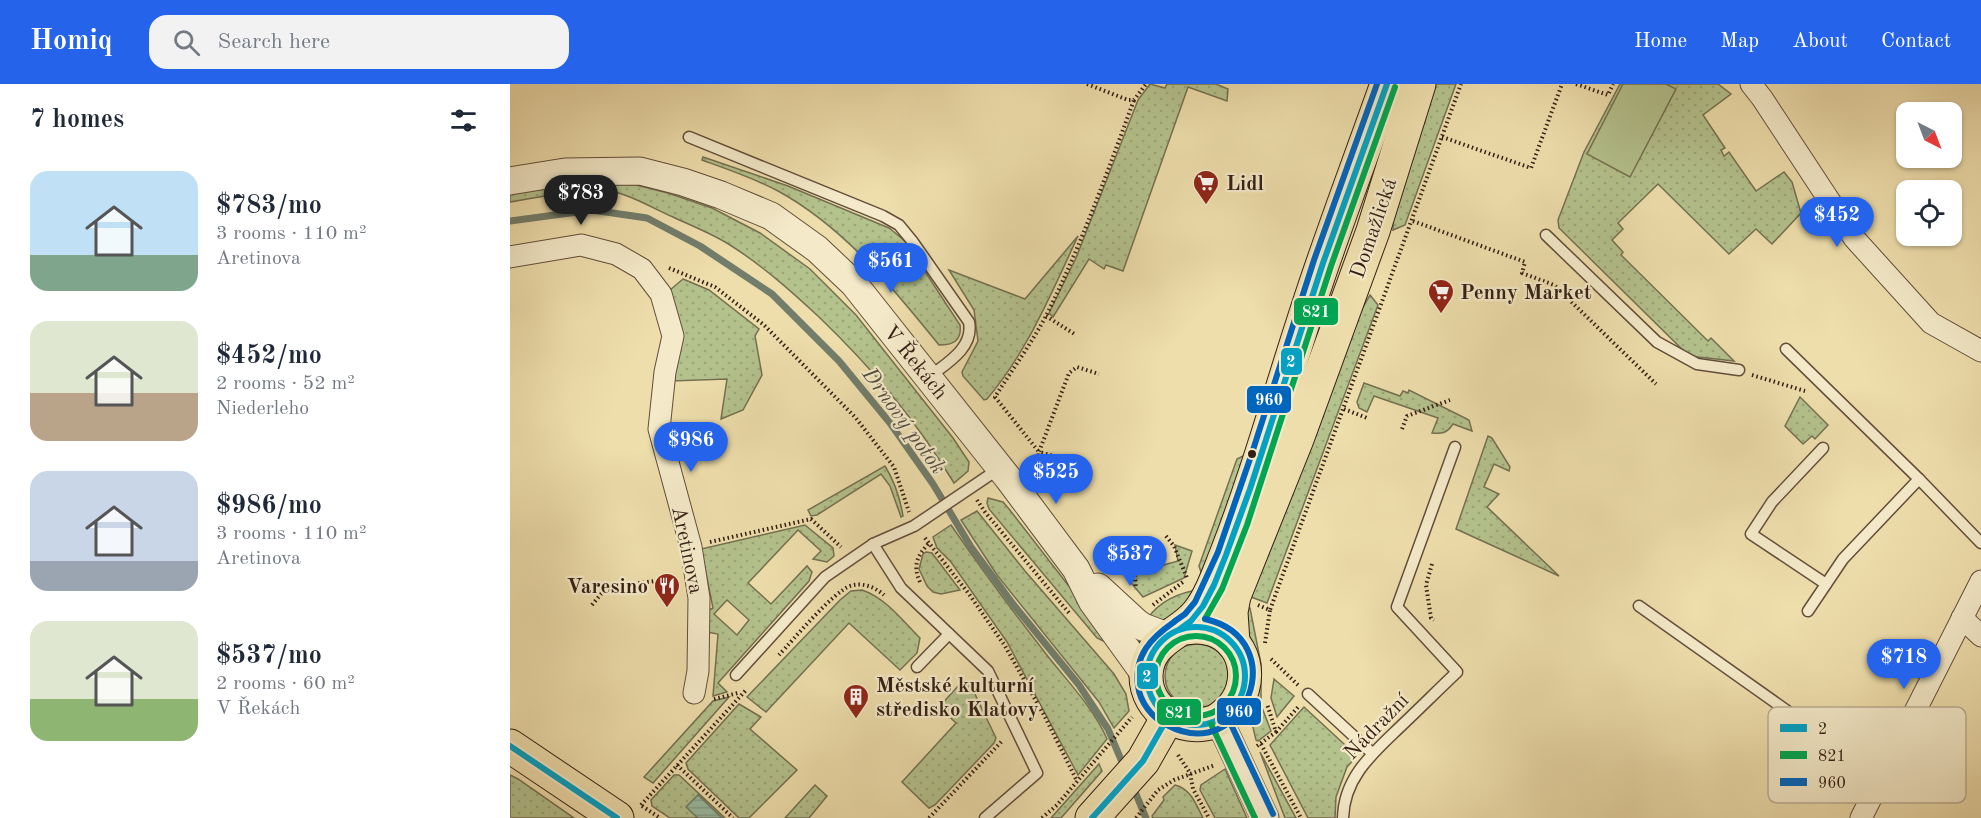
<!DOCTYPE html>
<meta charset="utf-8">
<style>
body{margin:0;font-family:"Old Standard TT",serif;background:#f2f2f3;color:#1f2937;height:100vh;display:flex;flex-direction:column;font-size:22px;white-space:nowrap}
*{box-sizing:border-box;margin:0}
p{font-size:20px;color:#747a83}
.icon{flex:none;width:33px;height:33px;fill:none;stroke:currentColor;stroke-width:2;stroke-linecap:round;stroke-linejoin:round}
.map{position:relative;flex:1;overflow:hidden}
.sheet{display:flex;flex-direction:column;background:#fff;width:510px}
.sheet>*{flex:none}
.needle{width:39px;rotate:138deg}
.fabs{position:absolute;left:1386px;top:18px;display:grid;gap:12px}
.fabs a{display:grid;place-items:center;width:66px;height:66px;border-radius:12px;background:#fff;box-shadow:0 2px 4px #0004;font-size:30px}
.price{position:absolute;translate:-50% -51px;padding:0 14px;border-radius:21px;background:#2563eb;color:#fff;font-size:20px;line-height:39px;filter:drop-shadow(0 2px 3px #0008)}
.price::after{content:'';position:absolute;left:50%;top:36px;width:18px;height:14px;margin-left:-9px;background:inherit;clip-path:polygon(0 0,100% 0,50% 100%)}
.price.current{background:#222;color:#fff}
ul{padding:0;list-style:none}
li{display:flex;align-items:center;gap:18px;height:150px;padding:0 30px}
li span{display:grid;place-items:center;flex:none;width:168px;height:120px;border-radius:18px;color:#555}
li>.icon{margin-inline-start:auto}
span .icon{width:72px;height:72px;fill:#fffc;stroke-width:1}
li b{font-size:26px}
h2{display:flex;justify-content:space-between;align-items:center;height:72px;padding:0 30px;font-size:26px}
header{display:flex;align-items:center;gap:36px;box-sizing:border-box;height:84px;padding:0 30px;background:#2563eb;color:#fff}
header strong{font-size:28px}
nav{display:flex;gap:33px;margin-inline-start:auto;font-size:21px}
.search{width:420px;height:54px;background:#f2f2f3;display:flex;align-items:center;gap:15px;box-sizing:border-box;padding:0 21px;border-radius:18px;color:#747a83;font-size:22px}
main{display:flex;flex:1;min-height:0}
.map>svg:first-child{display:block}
</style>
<header>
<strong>Homiq</strong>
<div class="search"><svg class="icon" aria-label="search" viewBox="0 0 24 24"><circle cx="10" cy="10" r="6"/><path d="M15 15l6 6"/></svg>Search here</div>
<nav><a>Home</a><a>Map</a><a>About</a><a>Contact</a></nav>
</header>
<main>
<section class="sheet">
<h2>7 homes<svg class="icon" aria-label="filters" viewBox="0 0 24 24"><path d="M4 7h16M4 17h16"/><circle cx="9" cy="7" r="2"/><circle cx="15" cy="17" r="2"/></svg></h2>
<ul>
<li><span style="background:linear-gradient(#bfe0f5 70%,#7fa58c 0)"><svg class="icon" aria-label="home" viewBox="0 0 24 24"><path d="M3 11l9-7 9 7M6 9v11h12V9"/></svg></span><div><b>$783/mo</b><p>3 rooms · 110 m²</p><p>Aretinova</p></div></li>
<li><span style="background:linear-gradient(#dfe7d0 60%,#b9a48a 0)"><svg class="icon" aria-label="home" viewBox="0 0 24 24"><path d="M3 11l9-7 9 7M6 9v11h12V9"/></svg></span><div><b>$452/mo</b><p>2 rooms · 52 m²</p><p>Niederleho</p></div></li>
<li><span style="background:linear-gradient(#c9d6e8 75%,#9aa5b1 0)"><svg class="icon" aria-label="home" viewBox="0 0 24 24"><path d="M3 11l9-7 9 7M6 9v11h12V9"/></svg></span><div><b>$986/mo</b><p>3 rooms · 110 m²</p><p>Aretinova</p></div></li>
<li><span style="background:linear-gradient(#dfe7d0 65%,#8fb573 0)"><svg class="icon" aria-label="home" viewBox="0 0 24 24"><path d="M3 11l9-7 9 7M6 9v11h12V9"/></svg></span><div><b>$537/mo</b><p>2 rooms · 60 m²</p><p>V Řekách</p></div></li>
</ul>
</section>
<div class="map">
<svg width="1471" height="734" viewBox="0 0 1471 734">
<defs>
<pattern id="grass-dots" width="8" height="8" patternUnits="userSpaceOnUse" patternTransform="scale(1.5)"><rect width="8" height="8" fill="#b4c28d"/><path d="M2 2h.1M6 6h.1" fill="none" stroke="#9ba679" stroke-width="1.8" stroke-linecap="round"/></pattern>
<pattern id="water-rules" width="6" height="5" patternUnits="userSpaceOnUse" patternTransform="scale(1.5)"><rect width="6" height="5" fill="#9bbda5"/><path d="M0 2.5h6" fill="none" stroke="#86a28d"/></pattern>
</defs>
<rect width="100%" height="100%" fill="#eedeac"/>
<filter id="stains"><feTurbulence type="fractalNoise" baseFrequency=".00333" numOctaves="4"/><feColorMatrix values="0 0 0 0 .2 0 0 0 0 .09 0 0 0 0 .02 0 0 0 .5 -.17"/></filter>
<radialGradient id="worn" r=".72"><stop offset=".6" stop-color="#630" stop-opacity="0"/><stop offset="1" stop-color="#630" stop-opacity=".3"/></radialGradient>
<!-- grass -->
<g fill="url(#grass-dots)" stroke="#747051" stroke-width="1.5" fill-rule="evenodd">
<path d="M640,0L655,4L657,0H706L718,5L717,17L678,3L613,187L596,181L594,185L579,175L543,233L539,229L566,174L628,16Z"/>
<path d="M917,0H946L895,141L883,146L884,111Z"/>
<path d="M1110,0H1208L1221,10L1193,31L1215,64L1211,66L1214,72L1219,68L1246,107L1274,88L1282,98L1291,129L1262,160L1246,145L1219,170L1148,100L1108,139L1113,145L1102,156L1113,168L1111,171L1198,257L1201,254L1224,277L1179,272L1049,144L1048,136L1074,68Z"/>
<path d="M193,73L278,102L379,144L395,157L450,241C452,257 443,261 429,261C383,204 334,143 268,107C244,94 217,85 192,76Z"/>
<path d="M87,99L126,101L158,109L202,124L250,149L300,185L346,231L443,354L459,378L458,387L444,399C405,335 363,285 309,233C281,207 253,182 220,161C203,150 182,142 163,133C142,124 118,109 95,106C70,104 26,114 0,118V108Z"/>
<path d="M568,152C542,208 517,268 477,315L474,316L453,292L452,288L468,257L464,226L439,186L515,215Z"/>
<path d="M173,195L199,206L249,245L245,252L252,291L233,326L211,335L217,295L161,297L160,206Z"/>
<path d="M860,211L868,221L757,519L733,510L832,259Z"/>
<path d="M854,299L890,312L893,307L898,309L899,306L959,336L962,347L943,340C937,349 933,350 922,349L928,334L864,312L857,328L849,324L847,318Z"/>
<path d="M1290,313L1318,341L1305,355L1302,352L1293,360L1275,342Z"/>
<path d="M978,352L982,354L1000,383L999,387L984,380L974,403L989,410L977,423L1049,492L946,445Z"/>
<path d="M735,371L692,491L689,482L727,375Z"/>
<path d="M534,374L548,376L555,393L541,405L531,384Z"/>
<path d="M375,382C385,398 390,414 393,432L391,433L380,402L371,390L307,431L301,432L298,426Z"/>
<path d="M478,414L493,418L499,425L600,555L595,558L587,554L479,425L477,419Z"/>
<path d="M467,427L515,487L604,590L616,610L619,627L604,644L589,618L487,491L451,436Z"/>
<path d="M295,441L323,464L324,472L317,478L303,475L311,467L288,446L238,499L261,520L297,482L302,488L299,497L208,599L217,608L203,612L208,550L197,548V527L203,524L191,465ZM217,516L239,536L227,551L204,530Z"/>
<path d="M441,441C470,483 501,525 533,566C554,594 583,622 597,655L568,691L497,558L441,478L427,464L423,453Z"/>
<path d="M665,461L682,467L674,494L633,513L607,482L620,470L625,489L668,477Z"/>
<path d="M416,468L422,469L450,506L431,510L423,508L417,502L409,485L413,470Z"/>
<path d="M693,505L659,538L638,534C651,515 671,508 693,505Z"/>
<path d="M352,506C376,514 393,537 410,554L407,569L390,586L339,539L256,628L237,613L330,516L341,507Z"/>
<path d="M730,520L740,524L751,580V621L761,647L748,657L746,656L741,635V617Z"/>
<circle cx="687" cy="592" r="32"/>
<path d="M764,595L784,612L767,633L761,614Z"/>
<path d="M455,598L459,600L462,604L486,654L484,659L425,721L419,724L392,698L446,639L429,623L449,601Z"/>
<path d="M219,613L143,699L134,693L203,617Z"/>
<path d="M229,620L251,633L240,645L287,686L239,734H229L178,685L176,679Z"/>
<path d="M794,623L847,672L837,683L826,713L825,734H798L760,661Z"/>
<path d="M750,668L786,734H775Z"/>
<path d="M589,680L592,687L551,734H541Z"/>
<path d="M715,685L737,734H705L690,706L691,701Z"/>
<path d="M0,691L8,695L64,734H0Z"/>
<path d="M164,691H169L215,734H212L188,711L177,723L188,734H160L142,722L141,716Z"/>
<path d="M305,701L317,712L299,734H275Z"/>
<path d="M665,701C681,705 686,720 693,734H643L642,732L654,716L653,713Z"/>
</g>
<!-- pitch -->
<path fill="#b4c28d" stroke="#747051" stroke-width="1.5" d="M1113,0H1156L1166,5L1120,93L1077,70Z"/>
<!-- water -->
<path fill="url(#water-rules)" stroke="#727d6b" stroke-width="1.5" d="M188,711L212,734H188L176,723Z"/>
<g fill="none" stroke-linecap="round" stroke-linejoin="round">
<!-- stream -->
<g stroke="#727d6b" stroke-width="7">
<path d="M0,137L82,126L137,134L190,162L262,210L329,277L380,339L423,400L461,463L503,520L569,601L598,645L615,685"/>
<path d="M623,703L636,734"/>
</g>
<defs>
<g id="service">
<path d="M179,53L373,132L389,141L403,158L459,238C464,264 437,279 419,293"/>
<path d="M1036,151L1147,258L1187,280L1229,286"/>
<path d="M1276,265L1409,395L1471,459"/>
<path d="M1313,364L1262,418L1241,450L1316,500"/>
<path d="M363,460L391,504L478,587L527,689L475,734"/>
<path d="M1129,522L1372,694"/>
<path d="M1298,527L1333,475L1409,395"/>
<path d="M407,583L439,550"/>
<path d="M226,591L315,493L363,460L404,442L490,384"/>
<path d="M798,610L862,669"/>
<path d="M833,734C834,693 863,669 890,643C909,625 928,606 947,588L887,523L945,363"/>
</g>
<g id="minor">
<path d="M1241,0L1252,14L1344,154L1421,239L1471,267"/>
<path d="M0,173L71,161L106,170L132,185L151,210L163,252L155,288L149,345L181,463L189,514L188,587L184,609"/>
<path d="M1452,534L1471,552"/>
<path d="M1351,734L1471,497"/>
</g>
<g id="tertiary">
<path d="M0,97L55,88L130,87L173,98L211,111L261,132L307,165L344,200L498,394L566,485L582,517L636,592"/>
<path d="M588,503L626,538L633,543L657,552"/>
<path d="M709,636L755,734"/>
</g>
<g id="primary">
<path d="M670,545C679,543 687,542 696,544C737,551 747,602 718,628C713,632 710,636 703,638C672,649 636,626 636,592C637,555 670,552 688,529C701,512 708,491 716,471C750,384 774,294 804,205C827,136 853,68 877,0"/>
<path d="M723,559L721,528L724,512L787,355L863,147L909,0"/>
<path d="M0,662L107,734"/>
<path d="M582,734L633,677L658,633"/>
</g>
</defs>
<!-- service casing -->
<use href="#service" stroke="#634e3b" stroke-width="13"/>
<!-- minor casing -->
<use href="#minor" stroke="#634e3b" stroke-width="23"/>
<!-- tertiary casing -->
<use href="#tertiary" stroke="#634e3b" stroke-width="29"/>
<!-- primary casing -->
<use href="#primary" stroke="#351e15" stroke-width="35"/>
<!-- path -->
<g stroke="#351e15" stroke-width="4" stroke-dasharray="1.5 3" stroke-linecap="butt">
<path d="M577,0L618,16H624L636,0"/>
<path d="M1066,0L1098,11L1103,0"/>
<path d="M932,53L1021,84L1052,0"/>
<path d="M903,137L1015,178L1012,189L1044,201L1146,300"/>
<path d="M159,184L205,203L254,241L345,333L384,383L399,428"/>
<path d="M536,232L566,251"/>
<path d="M1242,291L1295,307"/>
<path d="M834,325L857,334"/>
<path d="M892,345L897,332L940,316"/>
<path d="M559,376L529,368L559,289L567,283L589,290"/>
<path d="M532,397L527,384L529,368L485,313C502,286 521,260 536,232C571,162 597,89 624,16"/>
<path d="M467,416L475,428L559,529"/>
<path d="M656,452L664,462L677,494"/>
<path d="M415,454L459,510L495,562L534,631L567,697"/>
<path d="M200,458L301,435L331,463"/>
<path d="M622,460L626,505"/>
<path d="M922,480L916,501L921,534L924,536"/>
<path d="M410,498C402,481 408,471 419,459"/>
<path d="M82,521L91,510L101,503L167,494"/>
<path d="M643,521L673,498"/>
<path d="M748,521L760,526L951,0"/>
<path d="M755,559L760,526"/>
<path d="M269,571C283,556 323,508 340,502C352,498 365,503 374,511"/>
<path d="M761,575L788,601"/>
<path d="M204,615L228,609"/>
<path d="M766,648L789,622"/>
<path d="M751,660L791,734"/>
<path d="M747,662L766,648L757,620"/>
<path d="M668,671L680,689L683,705L699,734"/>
<path d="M167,681L223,734"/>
<path d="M131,721L237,605"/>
<path d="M132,722L150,734"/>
<path d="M419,734L493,656"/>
<path d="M532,734L547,721L622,633"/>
<path d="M626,734L648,706L664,696L705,681"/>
</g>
<!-- service -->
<use href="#service" stroke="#f4eac9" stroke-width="10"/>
<!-- minor -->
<use href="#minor" stroke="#f4eac9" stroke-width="21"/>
<!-- tertiary -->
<use href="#tertiary" stroke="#f4eac9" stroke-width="27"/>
<!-- primary -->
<use href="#primary" stroke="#eedeac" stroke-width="33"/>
<defs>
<g id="bus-1">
<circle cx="686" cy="592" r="49"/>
<path d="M670,545L681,537L693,522L704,501L716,471L740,405L813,179L877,0"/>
<path d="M0,662L107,734"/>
<path d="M582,734L633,677L658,633"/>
</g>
<g id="bus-2">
<path d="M695,535L712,505L737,441L821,182L885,3"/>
<circle cx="686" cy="592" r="40"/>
<path d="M701,640L745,734"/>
</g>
<g id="bus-3">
<path d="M665,537L675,530L685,518L708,468L742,369L804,176L867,0"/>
<path d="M664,538C641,554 624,571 628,602C630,618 642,634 657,641C735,683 784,555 695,535"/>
<path d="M717,632L763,730"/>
</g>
</defs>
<!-- bus-1 casing -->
<use href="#bus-1" stroke="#f4eac9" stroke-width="10"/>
<!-- bus-2 casing -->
<use href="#bus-2" stroke="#f4eac9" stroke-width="10"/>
<!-- bus-3 casing -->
<use href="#bus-3" stroke="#f4eac9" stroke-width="10"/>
<!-- bus-1 -->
<use href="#bus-1" stroke="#03a2c5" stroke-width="6"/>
<!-- bus-2 -->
<use href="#bus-2" stroke="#00a651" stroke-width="6"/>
<!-- bus-3 -->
<use href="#bus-3" stroke="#0065bd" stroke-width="6"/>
</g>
<!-- icons -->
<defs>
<symbol id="supermarket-pin" viewBox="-11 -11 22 30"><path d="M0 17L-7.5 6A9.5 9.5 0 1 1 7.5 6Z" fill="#8f2418" stroke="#f4eac9"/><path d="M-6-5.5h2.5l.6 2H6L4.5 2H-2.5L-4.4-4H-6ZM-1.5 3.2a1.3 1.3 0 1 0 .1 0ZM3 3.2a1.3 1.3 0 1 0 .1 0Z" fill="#fff"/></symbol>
<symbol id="restaurant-pin" viewBox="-11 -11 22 30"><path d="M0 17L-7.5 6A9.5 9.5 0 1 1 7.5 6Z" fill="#8f2418" stroke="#f4eac9"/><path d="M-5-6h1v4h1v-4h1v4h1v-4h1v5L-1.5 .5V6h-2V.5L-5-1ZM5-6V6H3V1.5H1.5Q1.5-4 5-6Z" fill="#fff"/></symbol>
<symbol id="building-pin" viewBox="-11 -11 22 30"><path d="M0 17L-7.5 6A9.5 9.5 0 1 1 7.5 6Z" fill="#8f2418" stroke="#f4eac9"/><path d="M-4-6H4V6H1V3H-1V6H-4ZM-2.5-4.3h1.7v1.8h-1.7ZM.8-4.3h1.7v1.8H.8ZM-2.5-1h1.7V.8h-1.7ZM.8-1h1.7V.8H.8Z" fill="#fff"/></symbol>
</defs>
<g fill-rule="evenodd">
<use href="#supermarket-pin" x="681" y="84" width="30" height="40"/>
<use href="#supermarket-pin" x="916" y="193" width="30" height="40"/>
<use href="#restaurant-pin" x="142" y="487" width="30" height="40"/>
<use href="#building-pin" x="331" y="598" width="30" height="40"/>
</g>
<!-- markers -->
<circle fill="#351e15" stroke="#f4eac9" stroke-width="2" cx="742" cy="370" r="5"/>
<g text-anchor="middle" stroke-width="4.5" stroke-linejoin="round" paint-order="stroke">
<!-- poi labels -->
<g font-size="21" font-weight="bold" fill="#351e15" stroke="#f4eac9" text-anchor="start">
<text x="716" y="106">Lidl</text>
<text x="950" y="215">Penny Market</text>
<text x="138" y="509" text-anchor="end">Varesino</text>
<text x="366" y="608">Městské kulturní<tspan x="366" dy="24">středisko Klatovy</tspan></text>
</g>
<!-- street labels -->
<g font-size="21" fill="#351e15" stroke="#f4eac9">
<text transform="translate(863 144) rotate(-71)" y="7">Domažlická</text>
<text transform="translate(406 278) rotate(51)" y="7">V Řekách</text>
<text transform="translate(178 466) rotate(78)" y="7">Aretinova</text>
<text transform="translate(866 642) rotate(-46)" y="7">Nádražní</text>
</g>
<!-- water labels -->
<g font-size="22" font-style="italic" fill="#544e40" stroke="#f4eac9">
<text transform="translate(395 336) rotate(54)" y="8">Drnový potok</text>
</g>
</g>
<!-- legend -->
<rect x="1258" y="623" width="198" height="96" rx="9" fill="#f4eac9" stroke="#bbad93" stroke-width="1.5"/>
<rect x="1270" y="640" width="27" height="8" fill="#03a2c5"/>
<rect x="1270" y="667" width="27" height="8" fill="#00a651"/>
<rect x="1270" y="694" width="27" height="8" fill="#0065bd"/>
<g font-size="16" fill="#351e15">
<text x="1308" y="650">2</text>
<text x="1308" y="677">821</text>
<text x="1308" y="704">960</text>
</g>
<g stroke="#f4eac9" stroke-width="2">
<rect x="783" y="213" width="46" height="29" rx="6" fill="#00a651"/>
<rect x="770" y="263" width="23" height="29" rx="6" fill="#03a2c5"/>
<rect x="736" y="301" width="46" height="29" rx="6" fill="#0065bd"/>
<rect x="626" y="578" width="23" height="28" rx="6" fill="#03a2c5"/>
<rect x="706" y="613" width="46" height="29" rx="6" fill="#0065bd"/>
<rect x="646" y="614" width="46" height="28" rx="6" fill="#00a651"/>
</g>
<g font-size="16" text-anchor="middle" font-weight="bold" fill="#fff">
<text x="806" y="233">821</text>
<text x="781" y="283">2</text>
<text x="759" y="321">960</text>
<text x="637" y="598">2</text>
<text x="729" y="633">960</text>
<text x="669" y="634">821</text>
</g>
<rect width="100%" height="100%" filter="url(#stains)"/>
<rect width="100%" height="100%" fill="url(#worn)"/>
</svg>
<div class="fabs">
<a><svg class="needle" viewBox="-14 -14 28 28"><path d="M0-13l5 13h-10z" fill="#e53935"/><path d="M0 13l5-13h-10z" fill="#747a83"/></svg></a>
<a><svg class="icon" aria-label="locate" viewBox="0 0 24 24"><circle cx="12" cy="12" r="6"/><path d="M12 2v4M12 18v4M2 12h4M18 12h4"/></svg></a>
</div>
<b class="price current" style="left:71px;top:142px">$783</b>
<b class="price" style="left:1327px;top:164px">$452</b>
<b class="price" style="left:381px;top:210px">$561</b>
<b class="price" style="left:181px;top:389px">$986</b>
<b class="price" style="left:546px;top:421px">$525</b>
<b class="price" style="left:620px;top:503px">$537</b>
<b class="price" style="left:1394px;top:606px">$718</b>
</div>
</main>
